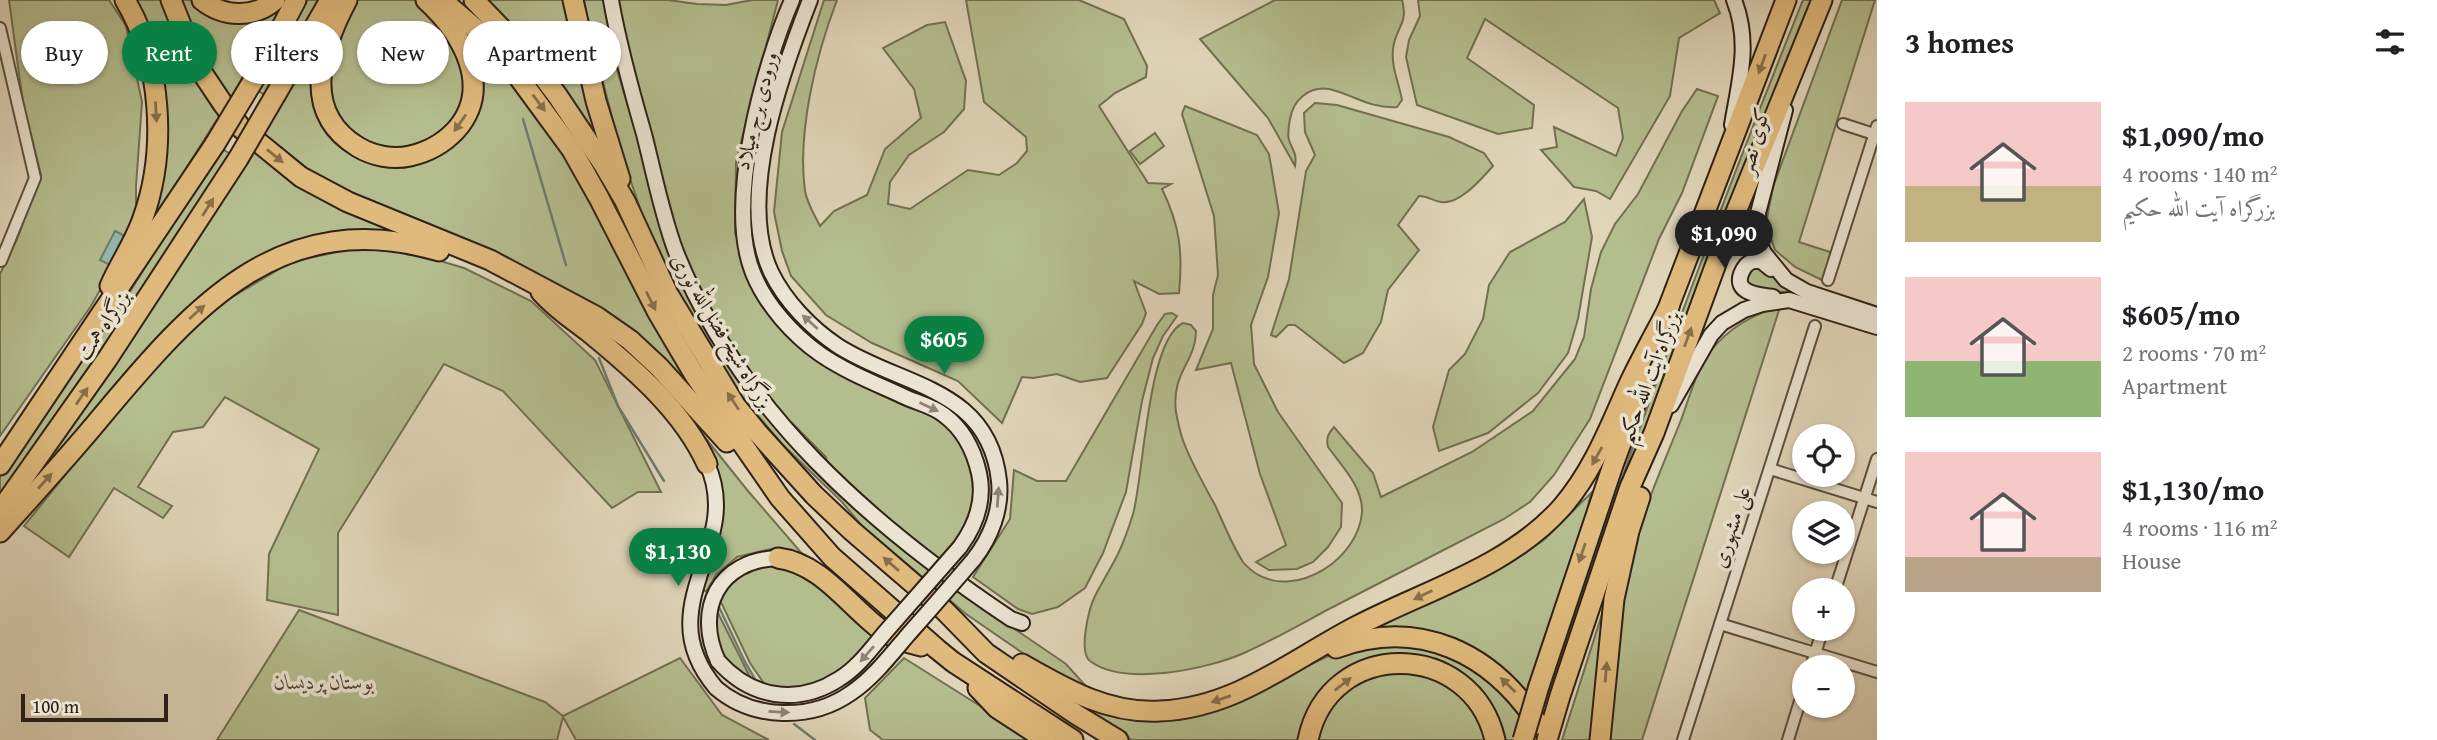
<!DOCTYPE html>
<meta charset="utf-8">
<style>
body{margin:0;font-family:"Gentium Book Plus",Amiri,serif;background:#f6f6f6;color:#202124;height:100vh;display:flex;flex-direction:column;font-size:26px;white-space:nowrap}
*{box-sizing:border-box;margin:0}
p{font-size:23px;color:#757577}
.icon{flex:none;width:38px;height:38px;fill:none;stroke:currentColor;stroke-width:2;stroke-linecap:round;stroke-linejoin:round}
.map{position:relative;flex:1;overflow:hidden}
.panel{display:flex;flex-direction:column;background:#fff;width:560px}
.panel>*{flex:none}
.banner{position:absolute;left:21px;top:21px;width:665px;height:63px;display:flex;gap:14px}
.fabs{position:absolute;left:1792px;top:424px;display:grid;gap:14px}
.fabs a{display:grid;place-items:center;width:63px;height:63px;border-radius:50%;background:#fff;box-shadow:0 2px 5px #0004;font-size:35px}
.scale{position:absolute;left:21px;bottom:18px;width:147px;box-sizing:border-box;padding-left:7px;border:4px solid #302217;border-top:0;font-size:19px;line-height:24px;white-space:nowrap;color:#302217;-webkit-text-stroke:5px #ebe4d2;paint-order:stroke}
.price{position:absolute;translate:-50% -60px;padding:0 16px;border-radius:24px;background:#0b8043;color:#fff;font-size:23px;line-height:46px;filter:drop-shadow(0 2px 4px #0008)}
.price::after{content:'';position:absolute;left:50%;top:42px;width:21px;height:16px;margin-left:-10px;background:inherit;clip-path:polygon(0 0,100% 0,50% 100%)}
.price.current{background:#222;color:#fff}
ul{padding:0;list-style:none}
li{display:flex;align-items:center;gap:21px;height:175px;padding:0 28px}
li span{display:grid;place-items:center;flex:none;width:196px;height:140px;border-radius:0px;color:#555}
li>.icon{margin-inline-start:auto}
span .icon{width:84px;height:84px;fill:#fffc;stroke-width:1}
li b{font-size:30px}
h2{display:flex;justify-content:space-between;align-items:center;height:84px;padding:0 28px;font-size:30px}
.pill{padding:0 24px;border-radius:32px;background:#fff;box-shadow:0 2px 5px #0004;font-size:24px;line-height:63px}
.pill.current{background:#0b8043;color:#fff}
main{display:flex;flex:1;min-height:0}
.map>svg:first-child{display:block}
</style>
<main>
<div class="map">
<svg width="1877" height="740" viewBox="0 0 1877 740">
<rect width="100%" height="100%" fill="#e0d5b9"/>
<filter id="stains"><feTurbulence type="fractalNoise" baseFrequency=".00286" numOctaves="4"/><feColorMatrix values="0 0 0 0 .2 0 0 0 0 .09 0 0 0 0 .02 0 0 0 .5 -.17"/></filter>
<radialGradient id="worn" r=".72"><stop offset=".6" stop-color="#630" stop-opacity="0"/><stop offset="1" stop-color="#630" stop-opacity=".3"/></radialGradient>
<!-- green -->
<g fill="#b4bd8e" stroke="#727052" stroke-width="2">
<path d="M9,0H109L126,26L142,102L136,186V212L108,276L91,306L0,436V274L17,239L41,175L23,103Z"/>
<path d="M133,0H164L221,113L119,275L160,184Z"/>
<path d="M177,0H192L202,8L287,0L228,103L214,82Z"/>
<path d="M307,0H319L266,96L257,90Z"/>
<path d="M339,0L318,110L399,165L477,107L449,18L484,46L562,144L721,425L646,346L322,183L260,137Z"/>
<path d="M353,0H420L456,41L468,85L455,122L414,150L372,148L339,122L327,92L334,38Z"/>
<path d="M482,0H564L574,53L611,166Z"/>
<path d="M584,0H605L615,63L667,237L676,259L803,456L877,527L962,593L1066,664L1092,693L1056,676L966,614L862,526L842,502L782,444L741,395L713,352L681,297L647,228L622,156L588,24Z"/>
<path d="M615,0H668L697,4L726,5L752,0H778L736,162L735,233L742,251L784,327L938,416L953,431L971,463L976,491L970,522L940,564L827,468L826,457L792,423L786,422L769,402L711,314L678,245Z"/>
<path d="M824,0H837C816,55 797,132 805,191C807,203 815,216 820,226L834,211L867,195L885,149L921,118L914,89L883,48L927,25L945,22L966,81L964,109L944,132L909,155L890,182L888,204L910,209L968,170L999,175L1017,163L1027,151L1026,137L984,102L966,0H1079L1124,19L1147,66L1146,77L1115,93L1099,106L1148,183L1171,184L1162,189C1180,226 1183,252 1179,293L1159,294L1134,281L1146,313L1142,324L1107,378L1080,382L1057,374L1033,378L1022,377L1002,423L958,381L872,343L826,315L791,276L782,251L774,212L782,132Z"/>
<path d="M1275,0H1402C1409,24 1395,28 1393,49C1391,67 1399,83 1402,100L1397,107C1370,109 1352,94 1329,89C1309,86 1293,100 1290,119C1289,125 1287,134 1289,140C1293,152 1297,152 1295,166L1268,118L1200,39Z"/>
<path d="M1418,0H1714L1720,13L1679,38L1670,96L1610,199L1596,191L1574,187L1541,150L1557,147L1554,127L1616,156L1623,138L1618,108L1485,19L1467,58L1534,105L1532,128L1498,134L1417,105L1406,57L1409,40L1420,16Z"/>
<path d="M1803,0H1811L1696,297L1551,705L1545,703C1623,466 1710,232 1803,0Z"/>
<path d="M1842,0H1875L1799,242L1833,253L1824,281L1795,267L1775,250L1766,224L1773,187Z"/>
<path d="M1697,89L1718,96L1682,193L1659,239L1590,419L1554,475L1530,502L1504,519C1446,549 1387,579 1329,609C1301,624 1273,640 1244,653C1208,669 1124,687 1090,661C1078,652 1089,608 1095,596C1102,582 1111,568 1118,554C1124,541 1129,527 1133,514C1144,475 1147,340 1183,323L1191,325L1196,331C1196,362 1171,372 1176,412C1178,422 1180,434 1184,443C1192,464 1204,485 1215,505C1224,524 1232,545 1243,562C1246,566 1251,570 1255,573C1297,600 1359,558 1362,512C1363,487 1341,465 1328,447C1326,438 1328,434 1334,427L1373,473L1381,497L1472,452L1533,411L1575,359L1584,337L1591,289L1601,252L1615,224L1638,194L1682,111Z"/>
<path d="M1315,103L1337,105L1449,137L1484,153L1493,166C1482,178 1460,205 1441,202C1433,201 1428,196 1419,196L1398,225L1419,250L1388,290L1381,322L1363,353L1344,363L1295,325H1288L1276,337L1271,335L1289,279L1306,171L1315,155L1305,132L1304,113Z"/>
<path d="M1185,106L1257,135L1269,154L1279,213L1268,277L1251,325L1254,364L1278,412L1342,503L1341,527L1328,547L1313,562L1297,569L1269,570L1256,562L1286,545L1260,474L1231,363L1196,370L1213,329V295L1218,275L1214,216L1182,114Z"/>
<path d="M1155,133L1164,146L1140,164L1130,151Z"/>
<path d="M220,147L230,154C161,272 80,383 0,494V476L126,298Z"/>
<path d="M253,148L454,252L403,239L251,264L0,521Z"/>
<path d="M1584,199L1592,237L1578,319L1568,353L1538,393L1488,433L1439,451L1433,427L1449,370L1465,354L1483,319L1489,285L1510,252L1565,222Z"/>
<path d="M351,249H400L464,268L531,301L595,360L661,492H638L612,508L503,391L444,364L338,533V615L267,600L269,554L319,449L225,397L203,427L173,432L138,487L172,506L163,518L114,488L69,557L24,526L130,395L214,308L291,262Z"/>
<path d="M1752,267H1763L1808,299L1784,292L1756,290L1746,283L1745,276Z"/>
<path d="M1780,307L1642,740H1609C1614,682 1615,622 1629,566C1640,516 1662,468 1681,420C1689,399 1696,371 1710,352C1727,329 1753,314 1780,307Z"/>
<path d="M1172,313L1177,316L1163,336L1153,358L1142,401L1126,492L1103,553L1085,588L1058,607L1032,614L1018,609L973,577L1010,519L1014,470L1037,481H1066L1157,325L1165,314Z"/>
<path d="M652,376L663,385L748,491L805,557L771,549L737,557L716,575L706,592L703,589C709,566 718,541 722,517C731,464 682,414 652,376Z"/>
<path d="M1591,493L1585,521L1528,697L1495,667L1367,633L1524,554L1545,539Z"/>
<path d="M770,564L803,571L876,635C855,659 830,689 795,690C785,690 776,688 767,688L750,663L719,598L739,574Z"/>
<path d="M1607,605L1591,740H1562L1602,614Z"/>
<path d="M715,607L753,683L740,677L718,650Z"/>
<path d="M299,610L545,702L563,716L680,658L722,715L769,740H576L563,717L557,740H217Z"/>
<path d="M1367,643L1444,650L1525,708L1515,740H1499L1462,679L1365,665L1302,740H1132L1031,675L1120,714L1265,686L1339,651Z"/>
<path d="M904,658L1034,740H883L870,730L865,698Z"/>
<path d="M1422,670L1469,699L1489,740H1313L1328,706L1362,677Z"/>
</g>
<!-- water -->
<path fill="#94b9ad" stroke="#6c7d71" stroke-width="2" d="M115,231L125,236L110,265L100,260Z"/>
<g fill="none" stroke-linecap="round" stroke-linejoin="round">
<!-- stream -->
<g stroke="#6c7d71" stroke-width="2.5">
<path d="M523,119L566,265"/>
<path d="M599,358L618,406L664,481"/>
<path d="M719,607L745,662L756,681"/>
<path d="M794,724L815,740"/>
</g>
<defs>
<g id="street">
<path d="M0,28L35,178L1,261"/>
<path d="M1843,124L1877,135"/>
<path d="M1828,280L1877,126"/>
<path d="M1770,469L1877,502"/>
<path d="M1835,590L1877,459"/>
<path d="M1720,624L1877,672"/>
<path d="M1811,667L1823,628"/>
<path d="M1683,740L1815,326"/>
<path d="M1788,740L1804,688"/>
</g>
<g id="secondary">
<path d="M611,0C619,46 631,89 644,134C654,173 662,215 676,252C739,411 873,527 1011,619L1022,623"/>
<path d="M792,0C763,67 725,204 753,273C766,305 793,335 820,354C846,372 877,384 905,397C918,403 933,406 944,415C963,429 974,451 979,473C985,500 976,525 960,547"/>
<path d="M810,0C782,72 736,197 771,272C785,301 811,328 838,346C902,387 989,387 999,481C1002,509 991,537 974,559"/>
<path d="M1785,110L1758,213L1759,242L1764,253L1786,280L1807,292L1877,315"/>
<path d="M1732,125C1739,82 1751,43 1734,0"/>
<path d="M1771,269L1761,261H1753C1746,264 1744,267 1741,274C1734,294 1760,295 1773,297"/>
<path d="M1671,405L1711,335L1722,323L1744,310L1762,304L1789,300L1877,327"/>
<path d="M707,464C745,546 646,605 716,688"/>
<path d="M718,661C694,609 719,560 778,558"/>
</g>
<g id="highway">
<path d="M171,0L197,65L223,104L242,129L301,177L348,202L490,260L597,317L630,340L659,367L727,442"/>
<path d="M202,0C223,17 254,19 275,0"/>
<path d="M347,0C321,49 300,112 358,147C373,156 393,160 410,156C428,152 443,144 456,130C494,87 462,33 426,0"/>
<path d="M442,0L478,31L506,60L572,150L599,198L658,313L694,374L780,498L832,557L937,649L953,662L1073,740"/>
<path d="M474,0L527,55L557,95L604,165L625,201L668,294L735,405L757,432L814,495L851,530L944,610L986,653L1077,715L1118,740"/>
<path d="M573,0L596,101L620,179"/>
<path d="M256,76L296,0"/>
<path d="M276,94L330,0"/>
<path d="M110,286C120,263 135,242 143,218C167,151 162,62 125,0"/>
<path d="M541,292C557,310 571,318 590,333C634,369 683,411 707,464"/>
<path d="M1664,319L1786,0"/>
<path d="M0,465L215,144"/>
<path d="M0,511L108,358L238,159"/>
<path d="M0,532C34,494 69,456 102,416C194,306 281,205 439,251"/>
<path d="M778,558C819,563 846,602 876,626C887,635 906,643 921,646"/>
<path d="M1336,648C1419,617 1492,653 1538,724"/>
<path d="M1022,664C1066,689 1108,714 1160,711C1236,708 1293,659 1357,626C1426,590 1509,567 1562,507C1594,470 1610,426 1630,382C1642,357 1656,332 1669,307"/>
<path d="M1539,686L1613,465L1645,378"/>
<path d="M978,688L997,708L1046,740"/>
<path d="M1308,740C1329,637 1472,639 1495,740"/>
<path d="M1547,740L1560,696L1630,487L1654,433L1725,239L1822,0"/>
<path d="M1600,740L1614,599L1629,531L1640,497"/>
</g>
</defs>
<!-- street casing -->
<use href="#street" stroke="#5c4f40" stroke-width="14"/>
<!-- secondary casing -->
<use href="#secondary" stroke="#302217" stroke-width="18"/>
<!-- highway casing -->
<use href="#highway" stroke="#302217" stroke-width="23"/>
<!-- street -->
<use href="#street" stroke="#ebe4d2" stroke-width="10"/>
<!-- secondary -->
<use href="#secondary" stroke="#ebe4d2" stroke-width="14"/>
<!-- highway -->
<use href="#highway" stroke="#e0ba7c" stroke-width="19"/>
<defs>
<g id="secondary-bridge">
<path d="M718,661C751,698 797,706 839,679C859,667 873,646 888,629C912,602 936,574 960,547"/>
<path d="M716,688C753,720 811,721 851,693C873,678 890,656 907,636C929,611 952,585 974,559"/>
</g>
<g id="highway-bridge">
<path d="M215,144L256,76"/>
<path d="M238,159L276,94"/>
<path d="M1523,740L1539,686"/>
</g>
</defs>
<!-- secondary-bridge casing -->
<use href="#secondary-bridge" stroke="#302217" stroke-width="18" stroke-linecap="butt"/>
<!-- highway-bridge casing -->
<use href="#highway-bridge" stroke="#302217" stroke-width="23" stroke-linecap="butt"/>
<!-- secondary-bridge -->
<use href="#secondary-bridge" stroke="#ebe4d2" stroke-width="14"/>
<!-- highway-bridge -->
<use href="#highway-bridge" stroke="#e0ba7c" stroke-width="19"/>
</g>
<!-- one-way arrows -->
<defs><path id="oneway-solid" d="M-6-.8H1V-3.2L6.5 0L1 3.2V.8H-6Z" transform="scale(1.75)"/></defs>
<g fill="#886e4a">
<use href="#oneway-solid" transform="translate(1762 64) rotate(110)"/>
<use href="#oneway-solid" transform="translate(539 103) rotate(53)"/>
<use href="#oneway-solid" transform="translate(156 112) rotate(87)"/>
<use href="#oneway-solid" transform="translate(460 123) rotate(125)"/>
<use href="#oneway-solid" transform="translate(275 156) rotate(39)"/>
<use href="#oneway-solid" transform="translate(208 207) rotate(-58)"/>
<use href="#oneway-solid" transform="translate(651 301) rotate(63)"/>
<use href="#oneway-solid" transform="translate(197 312) rotate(-42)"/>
<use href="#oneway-solid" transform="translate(1688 337) rotate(-70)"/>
<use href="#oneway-solid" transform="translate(82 396) rotate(-55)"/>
<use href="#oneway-solid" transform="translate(733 401) rotate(-124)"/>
<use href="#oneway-solid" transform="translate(1597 456) rotate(119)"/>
<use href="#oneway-solid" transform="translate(45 481) rotate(-48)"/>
<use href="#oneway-solid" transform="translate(1582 553) rotate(109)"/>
<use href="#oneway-solid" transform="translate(891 564) rotate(-139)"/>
<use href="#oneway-solid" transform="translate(1423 595) rotate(154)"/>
<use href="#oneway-solid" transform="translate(1606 672) rotate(-85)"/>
<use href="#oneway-solid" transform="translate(1343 684) rotate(-38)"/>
<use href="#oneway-solid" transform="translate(1508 685) rotate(-136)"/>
<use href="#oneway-solid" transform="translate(1221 699) rotate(161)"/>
</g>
<g fill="#8e8374">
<use href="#oneway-solid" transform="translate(810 322) rotate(-138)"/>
<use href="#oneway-solid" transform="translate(929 407) rotate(25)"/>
<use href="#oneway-solid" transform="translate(998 497) rotate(-86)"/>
<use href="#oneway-solid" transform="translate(867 654) rotate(131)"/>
<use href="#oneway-solid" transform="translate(779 712) rotate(3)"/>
</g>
<g text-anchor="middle" stroke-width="7" stroke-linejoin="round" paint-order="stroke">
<!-- street labels -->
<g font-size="21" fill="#302217" stroke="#ebe4d2">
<text transform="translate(756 111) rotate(-76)" y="7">ورودی برج میلاد</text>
<text transform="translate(1754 141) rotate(-75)" y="7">کوی نصر</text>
<text transform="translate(103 325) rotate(-56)" y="7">بزرگراه همت</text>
<text transform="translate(722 331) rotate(59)" y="7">بزرگراه شیخ فضل‌الله نوری</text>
<text transform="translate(1649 377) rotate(-69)" y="7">بزرگراه آیت الله حکیم</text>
<text transform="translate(1731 527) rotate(-72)" y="7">علی مشهوری</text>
</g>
<!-- park labels -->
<g font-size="21" font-style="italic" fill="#514935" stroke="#ebe4d2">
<text x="324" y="689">بوستان پردیسان</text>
</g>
</g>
<rect width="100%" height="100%" filter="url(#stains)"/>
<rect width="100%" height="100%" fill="url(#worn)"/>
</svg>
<div class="fabs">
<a><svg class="icon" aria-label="locate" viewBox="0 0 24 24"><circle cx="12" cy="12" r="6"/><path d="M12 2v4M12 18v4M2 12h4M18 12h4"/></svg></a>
<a><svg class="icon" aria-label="layers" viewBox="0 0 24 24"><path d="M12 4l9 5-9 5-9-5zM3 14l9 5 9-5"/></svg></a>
<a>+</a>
<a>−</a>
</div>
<div class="scale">100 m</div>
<b class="price current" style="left:1724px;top:270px">$1,090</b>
<b class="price" style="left:944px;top:376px">$605</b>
<b class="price" style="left:678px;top:588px">$1,130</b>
<div class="banner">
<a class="pill">Buy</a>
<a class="pill current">Rent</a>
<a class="pill">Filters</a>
<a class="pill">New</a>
<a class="pill">Apartment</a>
</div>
</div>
<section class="panel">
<h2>3 homes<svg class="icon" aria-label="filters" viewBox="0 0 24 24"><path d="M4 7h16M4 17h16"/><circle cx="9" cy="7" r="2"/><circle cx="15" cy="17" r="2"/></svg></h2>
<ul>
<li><span style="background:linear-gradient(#f6c9c9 60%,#c2b280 0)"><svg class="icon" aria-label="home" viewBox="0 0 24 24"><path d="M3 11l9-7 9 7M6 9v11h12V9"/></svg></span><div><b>$1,090/mo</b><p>4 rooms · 140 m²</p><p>بزرگراه آیت الله حکیم</p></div></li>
<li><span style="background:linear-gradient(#f6c9c9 60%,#8fb573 0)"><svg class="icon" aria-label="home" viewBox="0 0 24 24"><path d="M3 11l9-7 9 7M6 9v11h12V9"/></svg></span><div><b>$605/mo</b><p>2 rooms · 70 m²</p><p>Apartment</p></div></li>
<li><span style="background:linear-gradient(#f6c9c9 75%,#b9a48a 0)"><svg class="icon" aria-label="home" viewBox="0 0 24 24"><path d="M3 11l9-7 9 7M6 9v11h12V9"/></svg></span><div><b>$1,130/mo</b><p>4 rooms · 116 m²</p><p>House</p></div></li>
</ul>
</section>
</main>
